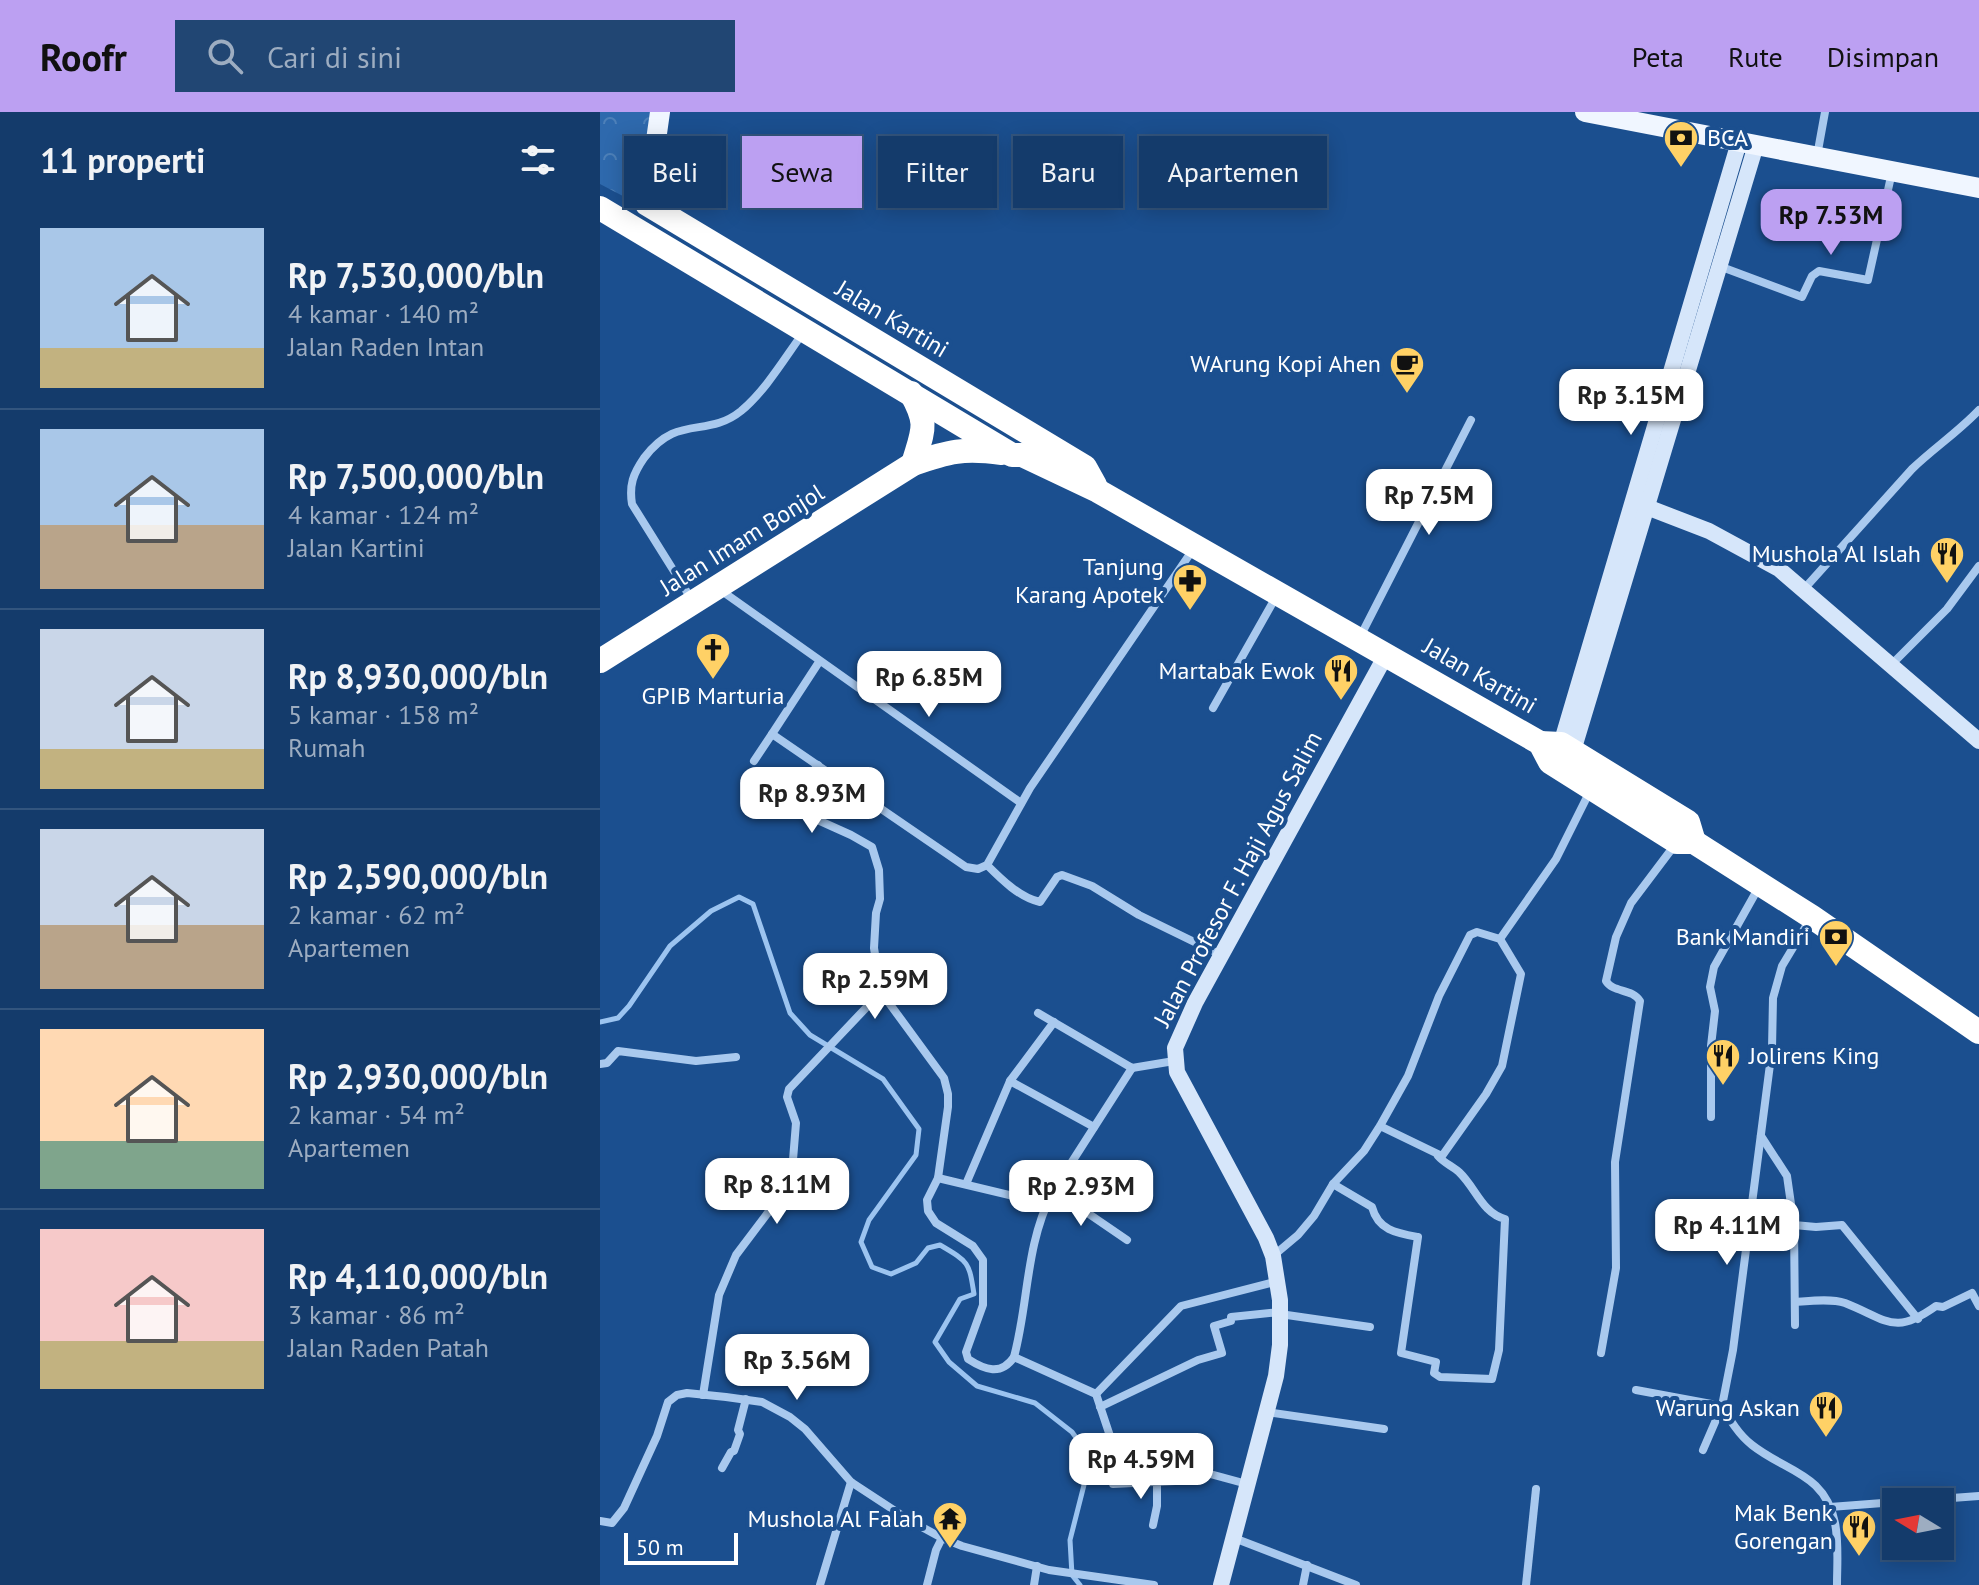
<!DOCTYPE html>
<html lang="id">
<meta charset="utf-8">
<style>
body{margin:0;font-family:"PT Sans",sans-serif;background:#214673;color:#f1f3f6;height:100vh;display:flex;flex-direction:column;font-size:30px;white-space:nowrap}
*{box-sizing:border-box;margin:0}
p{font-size:26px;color:#9dadc1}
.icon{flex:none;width:44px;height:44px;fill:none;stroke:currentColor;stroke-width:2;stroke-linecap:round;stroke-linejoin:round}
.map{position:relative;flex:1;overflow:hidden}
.panel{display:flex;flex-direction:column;background:#143b6b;width:600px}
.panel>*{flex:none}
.guide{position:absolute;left:24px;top:24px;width:760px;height:72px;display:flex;gap:16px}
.needle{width:52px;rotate:280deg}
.controls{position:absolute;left:1282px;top:1376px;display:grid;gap:16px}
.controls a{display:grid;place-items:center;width:72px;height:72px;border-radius:0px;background:#143b6b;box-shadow:0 4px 20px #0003,0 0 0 2px #33557e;font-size:40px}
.scale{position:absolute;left:24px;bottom:20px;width:114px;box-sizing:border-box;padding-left:8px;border:4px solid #fff;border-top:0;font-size:22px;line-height:28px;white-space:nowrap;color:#fff;-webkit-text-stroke:6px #1b4f8f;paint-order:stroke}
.price{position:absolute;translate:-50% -68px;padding:0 18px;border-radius:16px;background:#fff;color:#222;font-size:26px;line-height:52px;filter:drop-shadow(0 2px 4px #0008)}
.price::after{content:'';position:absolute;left:50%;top:48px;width:24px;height:18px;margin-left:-12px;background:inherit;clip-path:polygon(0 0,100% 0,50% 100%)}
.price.active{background:#bca0f2;color:#111}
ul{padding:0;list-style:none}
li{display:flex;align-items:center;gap:24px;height:200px;padding:0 40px}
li+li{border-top:2px solid #33557e}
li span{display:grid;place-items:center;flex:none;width:224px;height:160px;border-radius:0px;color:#555}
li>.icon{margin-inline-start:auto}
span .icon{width:96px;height:96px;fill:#fffc;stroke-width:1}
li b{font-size:34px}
h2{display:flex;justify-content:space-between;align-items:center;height:96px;padding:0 40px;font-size:34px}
.chip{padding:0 28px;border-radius:0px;background:#143b6b;box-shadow:0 4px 20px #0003,0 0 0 2px #33557e;font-size:28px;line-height:72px}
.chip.active{background:#bca0f2;color:#111}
header{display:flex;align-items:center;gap:48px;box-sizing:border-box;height:112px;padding:0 40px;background:#bca0f2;color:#111}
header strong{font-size:38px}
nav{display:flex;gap:44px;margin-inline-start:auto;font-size:28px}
.search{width:560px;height:72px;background:#214673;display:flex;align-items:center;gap:20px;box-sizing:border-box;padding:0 28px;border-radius:0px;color:#9dadc1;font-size:30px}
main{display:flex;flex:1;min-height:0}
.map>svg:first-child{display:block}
</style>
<header>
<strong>Roofr</strong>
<div class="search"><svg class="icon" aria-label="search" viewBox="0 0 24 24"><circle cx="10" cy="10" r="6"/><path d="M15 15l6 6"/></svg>Cari di sini</div>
<nav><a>Peta</a><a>Rute</a><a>Disimpan</a></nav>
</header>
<main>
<section class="panel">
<h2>11 properti<svg class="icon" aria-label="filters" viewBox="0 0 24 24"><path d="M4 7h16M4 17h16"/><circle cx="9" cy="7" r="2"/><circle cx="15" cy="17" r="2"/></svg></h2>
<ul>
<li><span style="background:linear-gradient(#a9c7e8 75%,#c2b280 0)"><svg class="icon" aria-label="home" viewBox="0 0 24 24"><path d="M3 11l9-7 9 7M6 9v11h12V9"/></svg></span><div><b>Rp 7,530,000/bln</b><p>4 kamar · 140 m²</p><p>Jalan Raden Intan</p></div></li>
<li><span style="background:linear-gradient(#a9c7e8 60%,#b9a48a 0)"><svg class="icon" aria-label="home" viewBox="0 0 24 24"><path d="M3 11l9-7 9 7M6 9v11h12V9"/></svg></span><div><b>Rp 7,500,000/bln</b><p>4 kamar · 124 m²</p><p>Jalan Kartini</p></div></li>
<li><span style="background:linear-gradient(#c9d6e8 75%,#c2b280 0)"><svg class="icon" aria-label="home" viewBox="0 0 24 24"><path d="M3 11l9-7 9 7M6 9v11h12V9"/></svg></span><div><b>Rp 8,930,000/bln</b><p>5 kamar · 158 m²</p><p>Rumah</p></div></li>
<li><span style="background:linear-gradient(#c9d6e8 60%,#b9a48a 0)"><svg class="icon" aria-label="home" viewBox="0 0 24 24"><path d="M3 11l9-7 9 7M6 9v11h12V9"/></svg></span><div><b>Rp 2,590,000/bln</b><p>2 kamar · 62 m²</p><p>Apartemen</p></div></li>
<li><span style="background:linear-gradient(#ffd9b3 70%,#7fa58c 0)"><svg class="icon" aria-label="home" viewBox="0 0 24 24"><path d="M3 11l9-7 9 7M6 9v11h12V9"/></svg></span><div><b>Rp 2,930,000/bln</b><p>2 kamar · 54 m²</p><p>Apartemen</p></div></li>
<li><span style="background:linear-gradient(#f6c9c9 70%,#c2b280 0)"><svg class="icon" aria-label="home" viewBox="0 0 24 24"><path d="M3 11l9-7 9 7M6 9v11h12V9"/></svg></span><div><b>Rp 4,110,000/bln</b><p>3 kamar · 86 m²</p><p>Jalan Raden Patah</p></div></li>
</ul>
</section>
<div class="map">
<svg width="1379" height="1473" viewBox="0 0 1379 1473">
<defs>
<pattern id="park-crowns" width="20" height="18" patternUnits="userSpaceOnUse" patternTransform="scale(2)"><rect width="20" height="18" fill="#2e69ad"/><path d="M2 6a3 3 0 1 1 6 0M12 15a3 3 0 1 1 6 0" fill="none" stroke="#4d80b9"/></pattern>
</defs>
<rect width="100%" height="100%" fill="#1b4f8f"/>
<!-- park -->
<path fill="url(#park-crowns)" d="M0,0H50L40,93L0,72Z"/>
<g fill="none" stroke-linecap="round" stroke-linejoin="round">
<!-- stream -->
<path stroke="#9cc4f0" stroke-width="5" d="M0,910L18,906L29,894L70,834L111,799L139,785L153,792L190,901L210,923L283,967L319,1017L316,1043L269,1108L261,1130L272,1155L291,1162L316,1151L328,1136L340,1133C369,1150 369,1150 374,1182L360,1187L335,1230L349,1250L377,1274L435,1291L472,1320L485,1338L484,1373L470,1428L472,1463L480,1473"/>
<!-- street -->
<g stroke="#a9c9ee" stroke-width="8">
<path d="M1217,44L1225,0"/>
<path d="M1119,154L1202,185L1212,164L1219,159L1268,168L1292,60"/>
<path d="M119,477L421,691"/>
<path d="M1204,477L1312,357C1334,336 1358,320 1379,298"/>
<path d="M92,488L32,392C29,373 33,362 44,346C78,301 106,327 141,299C166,278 184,247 203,221"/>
<path d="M761,523L871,308"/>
<path d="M219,550L172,622L366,755L378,757L387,753L430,676L594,436"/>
<path d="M1291,553L1347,497L1379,454"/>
<path d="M613,596L677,483"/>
<path d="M154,649L172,622"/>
<path d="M218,653C208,667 192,682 200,700L251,723L272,735L279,758L280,787L276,801L274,836L281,880L344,966L348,982V995L338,1066L327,1088L328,1099L336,1111L373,1134L383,1148V1193L366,1240L368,1247C385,1258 401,1264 414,1245C429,1189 425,1135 452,1081L532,956"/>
<path d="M387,753C401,767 420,786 440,790L457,765L462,763L492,774L539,803L621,843"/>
<path d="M1209,809L1182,854L1173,886L1172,937L1133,1238L1122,1294C1130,1308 1139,1323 1152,1333C1186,1360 1225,1361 1235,1411C1239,1431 1237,1453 1237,1473"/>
<path d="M900,827L956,747L991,677"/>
<path d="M438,901L532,956L574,949"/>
<path d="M0,952L7,951L18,939L96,949L136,945"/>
<path d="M410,969L494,1015"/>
<path d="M1111,1005V934L1115,899L1110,875L1114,855L1160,773"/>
<path d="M1161,1024L1187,1064L1194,1113L1195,1213"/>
<path d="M338,1066L447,1092"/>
<path d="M459,1071L482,1085L489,1102L527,1128"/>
<path d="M366,1072L410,969L454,910"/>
<path d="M733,1072L772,1095C778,1118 796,1121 818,1125L801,1241L836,1250L834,1261L840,1265L892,1267L899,1238L905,1107C882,1101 876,1076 859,1060C852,1054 844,1051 838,1044"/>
<path d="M1194,1113L1216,1115L1242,1113L1318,1207"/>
<path d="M673,1144L698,1123L714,1104L733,1072L764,1039L780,1014L808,964L839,884L870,823L877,820L900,827L921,862L902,954L886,982L842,1044L780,1014"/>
<path d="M1195,1190C1209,1189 1231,1186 1245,1191C1288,1208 1294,1224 1336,1194L1343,1195L1372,1181L1379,1194"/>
<path d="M680,1202L770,1215"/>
<path d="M1001,1241L1016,1156L1015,1050L1040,889C1032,876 1013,881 1006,869L1016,825L1031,791L1074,734"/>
<path d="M414,1245L496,1282L510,1324L504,1327L513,1372L575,1369L580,1358L588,1356L647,1372"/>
<path d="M1036,1278L1122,1294L1103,1338"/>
<path d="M496,1282L581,1194L678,1169"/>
<path d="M103,1283L119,1183L136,1143L185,1078L192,1060L196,1011L187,985L189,977L281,880"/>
<path d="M500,1295L598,1248L622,1241L614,1214L631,1209V1205L680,1200"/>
<path d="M667,1300L784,1317"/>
<path d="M122,1356L131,1340L134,1339L140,1322L138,1318L146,1287"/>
<path d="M1298,1390L1379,1384"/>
<path d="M1230,1395L1296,1390"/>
<path d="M0,1409L12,1411L24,1396L57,1324L68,1290L77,1283L87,1281L126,1285L162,1290L190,1305L205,1317L251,1370L309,1408L342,1426L362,1434L449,1458L554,1473"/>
<path d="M553,1413L557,1394V1369"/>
<path d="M634,1426L756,1473"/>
<path d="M220,1473L251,1370"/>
<path d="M327,1473L336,1438L342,1426"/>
<path d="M434,1473L437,1454"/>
<path d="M703,1473L707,1453"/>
<path d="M926,1473L936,1377"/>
</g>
<!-- secondary -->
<g stroke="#d6e6fa" stroke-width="16">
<path d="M1039,392L1109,419L1179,457L1379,629"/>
<path d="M961,632L1139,30"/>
<path d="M973,639L1156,33"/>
<path d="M621,1473L676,1264L680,1233V1188L673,1144L666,1126L577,960L575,936L595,891L786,543"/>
</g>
<!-- primary -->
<g stroke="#f0f6ff" stroke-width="20">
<path d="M985,0L1379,76"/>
<path d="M47,92L60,0"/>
</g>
<!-- highway -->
<g stroke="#fff" stroke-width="24">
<path d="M47,92L485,355L495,373"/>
<path d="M0,96L412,343H422L498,379L940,631L950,650L1077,730H1094L1212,805L1379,920"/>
<path d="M311,281C329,313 323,318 313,352"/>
<path d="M0,549L313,352C349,339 364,336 402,341"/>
<path d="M940,631L961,632L1088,710L1094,730"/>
</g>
</g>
<!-- icons -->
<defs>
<symbol id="bank-pin" viewBox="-11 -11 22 30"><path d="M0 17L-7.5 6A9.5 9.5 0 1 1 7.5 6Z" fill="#ffd166" stroke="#1b4f8f"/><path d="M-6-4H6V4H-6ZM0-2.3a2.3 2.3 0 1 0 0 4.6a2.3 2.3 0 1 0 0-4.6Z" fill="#111"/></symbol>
<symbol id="cafe-pin" viewBox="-11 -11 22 30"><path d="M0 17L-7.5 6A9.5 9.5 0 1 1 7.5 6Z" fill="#ffd166" stroke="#1b4f8f"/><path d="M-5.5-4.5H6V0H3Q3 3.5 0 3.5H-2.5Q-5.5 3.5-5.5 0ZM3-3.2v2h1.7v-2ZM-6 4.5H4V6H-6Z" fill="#111"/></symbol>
<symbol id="restaurant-pin" viewBox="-11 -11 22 30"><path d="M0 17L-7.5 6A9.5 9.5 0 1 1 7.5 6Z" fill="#ffd166" stroke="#1b4f8f"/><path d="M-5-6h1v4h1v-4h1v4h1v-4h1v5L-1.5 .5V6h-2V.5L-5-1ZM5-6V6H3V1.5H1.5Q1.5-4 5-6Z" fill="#111"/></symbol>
<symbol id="pharmacy-pin" viewBox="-11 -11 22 30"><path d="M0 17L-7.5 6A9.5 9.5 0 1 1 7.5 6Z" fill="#ffd166" stroke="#1b4f8f"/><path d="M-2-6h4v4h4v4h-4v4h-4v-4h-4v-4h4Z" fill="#111"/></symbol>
<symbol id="church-pin" viewBox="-11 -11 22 30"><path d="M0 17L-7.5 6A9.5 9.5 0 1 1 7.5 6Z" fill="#ffd166" stroke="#1b4f8f"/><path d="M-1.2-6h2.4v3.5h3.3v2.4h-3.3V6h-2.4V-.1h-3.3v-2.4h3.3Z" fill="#111"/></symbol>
<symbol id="temple-pin" viewBox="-11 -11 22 30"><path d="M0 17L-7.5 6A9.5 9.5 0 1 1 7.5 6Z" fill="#ffd166" stroke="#1b4f8f"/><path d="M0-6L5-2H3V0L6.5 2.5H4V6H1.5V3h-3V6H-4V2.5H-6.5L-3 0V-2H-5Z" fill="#111"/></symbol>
</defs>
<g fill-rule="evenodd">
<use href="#bank-pin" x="1061" y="6" width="40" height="54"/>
<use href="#cafe-pin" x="787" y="232" width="40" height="54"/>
<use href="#restaurant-pin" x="1327" y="422" width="40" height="54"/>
<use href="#pharmacy-pin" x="570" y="449" width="40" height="54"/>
<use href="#church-pin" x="93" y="518" width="40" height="54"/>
<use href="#restaurant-pin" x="721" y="539" width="40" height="54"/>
<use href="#bank-pin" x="1216" y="805" width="40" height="54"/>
<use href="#restaurant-pin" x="1103" y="924" width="40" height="54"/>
<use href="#restaurant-pin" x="1206" y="1276" width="40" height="54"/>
<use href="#temple-pin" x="330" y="1387" width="40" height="54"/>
<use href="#restaurant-pin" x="1239" y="1395" width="40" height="54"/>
</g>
<g text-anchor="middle" stroke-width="8" stroke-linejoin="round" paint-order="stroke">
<!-- poi labels -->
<g font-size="24" fill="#fff" stroke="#1b4f8f" text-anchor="end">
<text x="1107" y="34" text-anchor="start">BCA</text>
<text x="781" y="260">WArung Kopi Ahen</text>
<text x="1321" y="450">Mushola Al Islah</text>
<text x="564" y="463">Tanjung<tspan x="564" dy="28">Karang Apotek</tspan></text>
<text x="715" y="567">Martabak Ewok</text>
<text x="113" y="592" text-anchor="middle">GPIB Marturia</text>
<text x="1210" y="833">Bank Mandiri</text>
<text x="1149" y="952" text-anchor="start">Jolirens King</text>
<text x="1200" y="1304">Warung Askan</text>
<text x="1233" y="1409">Mak Benk<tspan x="1233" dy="28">Gorengan</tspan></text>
<text x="324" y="1415">Mushola Al Falah</text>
</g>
<!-- street labels -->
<g font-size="24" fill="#fff" stroke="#1b4f8f">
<text transform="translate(292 207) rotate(31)" y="8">Jalan Kartini</text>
<text transform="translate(142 428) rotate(-32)" y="8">Jalan Imam Bonjol</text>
<text transform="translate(880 564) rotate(30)" y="8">Jalan Kartini</text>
<text transform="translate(638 767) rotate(-62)" y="8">Jalan Profesor F. Haji Agus Salim</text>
</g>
</g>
</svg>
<div class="controls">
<a><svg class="needle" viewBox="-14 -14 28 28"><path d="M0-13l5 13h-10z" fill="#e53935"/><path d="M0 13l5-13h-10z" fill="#9dadc1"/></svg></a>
</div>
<div class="scale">50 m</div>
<b class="price active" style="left:1231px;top:145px">Rp 7.53M</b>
<b class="price" style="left:1031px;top:325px">Rp 3.15M</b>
<b class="price" style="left:829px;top:425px">Rp 7.5M</b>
<b class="price" style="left:329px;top:607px">Rp 6.85M</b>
<b class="price" style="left:212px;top:723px">Rp 8.93M</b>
<b class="price" style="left:275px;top:909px">Rp 2.59M</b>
<b class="price" style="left:177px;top:1114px">Rp 8.11M</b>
<b class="price" style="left:481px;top:1116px">Rp 2.93M</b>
<b class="price" style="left:1127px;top:1155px">Rp 4.11M</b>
<b class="price" style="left:197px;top:1290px">Rp 3.56M</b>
<b class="price" style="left:541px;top:1389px">Rp 4.59M</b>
<div class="guide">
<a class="chip">Beli</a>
<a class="chip active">Sewa</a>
<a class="chip">Filter</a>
<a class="chip">Baru</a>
<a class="chip">Apartemen</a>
</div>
</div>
</main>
